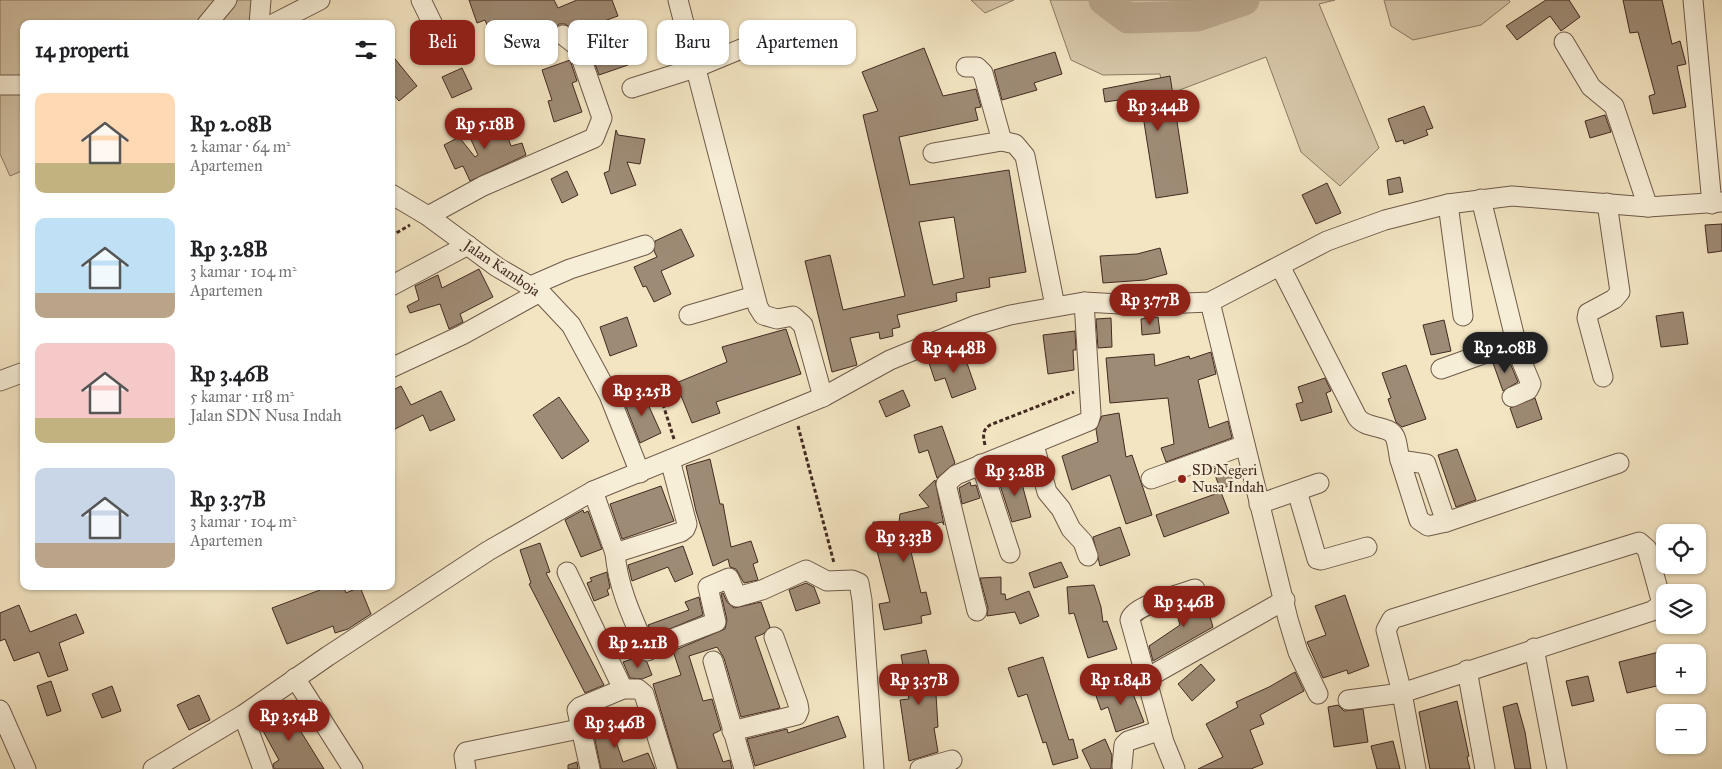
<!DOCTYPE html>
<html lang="id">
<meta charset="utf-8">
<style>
body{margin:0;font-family:"IM FELL Great Primer",serif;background:#f2f2f2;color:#202124;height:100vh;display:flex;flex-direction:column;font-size:19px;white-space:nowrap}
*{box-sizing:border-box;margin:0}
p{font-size:16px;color:#757577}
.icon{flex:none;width:28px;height:28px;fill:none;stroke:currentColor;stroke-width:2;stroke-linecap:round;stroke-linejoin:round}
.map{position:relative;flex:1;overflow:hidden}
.details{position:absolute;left:20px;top:20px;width:375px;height:570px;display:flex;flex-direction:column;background:#fff;border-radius:10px;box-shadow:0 1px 4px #0004}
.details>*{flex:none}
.hud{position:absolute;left:410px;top:20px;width:475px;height:45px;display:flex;gap:10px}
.controls{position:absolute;left:1656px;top:524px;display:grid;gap:10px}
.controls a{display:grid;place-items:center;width:50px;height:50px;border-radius:10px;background:#fff;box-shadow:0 1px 4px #0004;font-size:25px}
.price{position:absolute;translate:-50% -42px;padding:0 11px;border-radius:18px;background:#8f2418;color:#fff;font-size:16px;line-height:32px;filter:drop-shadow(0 1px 2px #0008)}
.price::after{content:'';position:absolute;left:50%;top:30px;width:15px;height:11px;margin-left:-8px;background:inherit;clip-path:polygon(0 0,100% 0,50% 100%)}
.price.on{background:#222;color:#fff}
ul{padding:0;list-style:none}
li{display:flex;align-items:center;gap:15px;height:125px;padding:0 15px}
li span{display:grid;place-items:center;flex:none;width:140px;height:100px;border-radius:10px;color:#555}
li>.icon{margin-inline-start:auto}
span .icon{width:60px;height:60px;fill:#fffc;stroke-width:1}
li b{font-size:21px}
h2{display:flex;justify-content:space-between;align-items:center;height:60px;padding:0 15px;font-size:21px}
.chip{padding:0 18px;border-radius:10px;background:#fff;box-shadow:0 1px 4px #0004;font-size:18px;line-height:45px}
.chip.on{background:#8f2418;color:#fff}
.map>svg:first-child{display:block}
</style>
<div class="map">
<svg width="1722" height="769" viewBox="0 0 1722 769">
<rect width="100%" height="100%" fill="#f3e5c2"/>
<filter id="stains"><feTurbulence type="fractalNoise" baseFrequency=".004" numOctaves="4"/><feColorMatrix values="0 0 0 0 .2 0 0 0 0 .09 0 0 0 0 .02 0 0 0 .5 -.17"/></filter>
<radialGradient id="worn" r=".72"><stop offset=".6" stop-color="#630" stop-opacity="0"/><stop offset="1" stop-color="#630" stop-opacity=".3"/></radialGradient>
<!-- green -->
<g fill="#d5c5a7" stroke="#8c7864">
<path d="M0,0H260L257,24H24V170L10,176L0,154Z"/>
<path d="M971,0H1014L985,13Z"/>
<path d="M1050,0H1335L1319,4L1379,148L1340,186L1301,152L1266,57L1164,96L1160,74L1103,75L1071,60Z"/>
<path d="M1384,0H1509L1510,2L1481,25L1413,40L1391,26Z"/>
</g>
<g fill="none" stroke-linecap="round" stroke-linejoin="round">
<!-- river -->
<path stroke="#b7a58b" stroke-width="31" d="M1104,0L1128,18L1197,16L1244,0"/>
</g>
<!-- building -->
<g fill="#9e8b75" stroke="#422a21" fill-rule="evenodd">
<path d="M469,0H554L558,8L577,0H612L618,16L576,31L565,24H559L552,33L553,40L516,54L506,29L491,34L485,20L477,23Z"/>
<path d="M1546,0H1569L1580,17L1561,31L1550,16L1517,40L1506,26Z"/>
<path d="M1623,0H1662L1672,44L1680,41L1686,64L1677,66L1686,107L1653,114L1649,96L1655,94L1638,32L1630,33Z"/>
<path d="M424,33L430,44L440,52L418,59L411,37Z"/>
<path d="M621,43L628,65L599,75L591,53Z"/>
<path d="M924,48L943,96L976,89L981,107L975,108L978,120L899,137L910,185L1009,170L1026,272L989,278L990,287L956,293L957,301L897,315L900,327L892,329L893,336L880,339L879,332L850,338L857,365L832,372L805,261L830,255L843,310L905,296L863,115L878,111L862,72ZM954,217L964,278L933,285L919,222Z"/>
<path d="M1055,52L1062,74L1034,83L1037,90L1002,100L994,70Z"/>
<path d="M391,54L417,86L399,101L391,92Z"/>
<path d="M570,60L577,81L572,83L582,112L554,122L548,101L552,100L542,70Z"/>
<path d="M462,68L472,89L452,98L442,77Z"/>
<path d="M1170,76L1188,193L1156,198L1140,97L1105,102L1103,89Z"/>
<path d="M1424,106L1433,128L1426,130L1428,135L1404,144L1403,140L1396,142L1388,119Z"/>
<path d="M1605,115L1611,132L1590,138L1585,121Z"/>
<path d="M501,118L511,146L522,143L526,155L470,181L463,166L455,169L444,145L459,137L475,157L478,155L468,133L473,131V128Z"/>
<path d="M616,130L618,135L645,139L640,164L627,162L636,185L611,194L604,173L609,171Z"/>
<path d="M567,171L578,195L562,203L551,179Z"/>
<path d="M1400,177L1403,192L1389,195L1387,180Z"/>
<path d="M1327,183L1341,213L1316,224L1302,195Z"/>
<path d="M1722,224V251L1708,253L1705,225Z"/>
<path d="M681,229L694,256L661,271L671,294L654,302L646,286L643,287L634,267L657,257L654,251L655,241Z"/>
<path d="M1160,248L1167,274L1145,280L1103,283L1100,256L1137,254Z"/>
<path d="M479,269L493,297L460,314L463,322L449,329L440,304L410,313L407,306L419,300L415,286L438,275L442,288Z"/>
<path d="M1683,312L1688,344L1661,347L1656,316Z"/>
<path d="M627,317L637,346L610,356L600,327Z"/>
<path d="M1158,317L1160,333L1142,335L1141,319Z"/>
<path d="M1111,318L1112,347L1098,348L1096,319Z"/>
<path d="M1444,320L1451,351L1431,355L1423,325Z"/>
<path d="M786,329L801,374L716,402L720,413L692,423L676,383L727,362L722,347Z"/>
<path d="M1075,331L1076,350H1073L1074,370L1048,374L1043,335Z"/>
<path d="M963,352L976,389L952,398L945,378L935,381L929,363Z"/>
<path d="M1211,352L1216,374L1198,380L1209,428L1228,421L1232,438L1166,462L1161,448L1174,444L1168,398L1110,403L1106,358L1154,354L1155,366L1189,356L1190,359Z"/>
<path d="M1508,358L1518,382L1503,391L1493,363Z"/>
<path d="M1406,365L1426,419L1402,427L1396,422L1388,399L1391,398L1382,373Z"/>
<path d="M1325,378L1331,391L1326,393L1332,412L1301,421L1296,404L1303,402L1298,387Z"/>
<path d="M401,386L411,405L441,391L455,420L430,431L423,415L395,429L391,421V391Z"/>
<path d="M903,390L910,406L886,417L879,401Z"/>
<path d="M642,391L661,433L640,443L623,399Z"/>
<path d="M559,397L589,441L562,459L533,415Z"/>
<path d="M1535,398L1542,419L1517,428L1510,408Z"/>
<path d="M1119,413L1126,457L1132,455L1152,515L1126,524L1110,475L1072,490L1062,456L1098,442L1096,429L1102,416Z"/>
<path d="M942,426L955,463L937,478L928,450L919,453L914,435Z"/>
<path d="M1457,449L1476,500L1456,507L1438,455Z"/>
<path d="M710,459L720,504H723L731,547L751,541L758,562L753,564L758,580L744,583L736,569L730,567L728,559L713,566L696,511L686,466Z"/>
<path d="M1227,464L1234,484L1220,489L1213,469Z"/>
<path d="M1019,473L1031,517L1012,522L998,479Z"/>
<path d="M935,480L944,525L942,522L911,531V552L921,593L926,592L931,614L921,616L922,623L884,630L879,604L890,602L875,543H873V522H899L900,514L929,507L919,495Z"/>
<path d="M970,482L971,486L976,485L980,498L962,504L959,488Z"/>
<path d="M661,486L674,521L622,539L610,504Z"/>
<path d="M1221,492L1229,513L1164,537L1156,515Z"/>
<path d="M583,510L584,513L588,511L602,549L581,557L565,520Z"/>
<path d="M1120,527L1130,555L1100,566L1093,537Z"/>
<path d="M540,543L550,572L546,573L604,685L585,693L529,584L531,583L520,550Z"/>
<path d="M683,546L693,574L675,582L668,567L632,581L628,565Z"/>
<path d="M1061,562L1068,577L1034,588L1029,573Z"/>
<path d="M607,572L610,588L607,590L609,595L594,601L587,583L592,581L590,578Z"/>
<path d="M1001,577V594H1005L1006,600L1029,591L1039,616L1020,624L1015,612L987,616L988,608L980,578Z"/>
<path d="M806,583L814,587L820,603L796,611L789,590Z"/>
<path d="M1094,585L1101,607L1103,622L1107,621L1117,649L1088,658L1074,613L1069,614L1067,587Z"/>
<path d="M318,586H343L346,593L360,587L371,614L348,629L335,633L333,626L287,644L272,608L320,590Z"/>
<path d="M723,593L727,602L734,608L761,602L770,627L763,634L755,637L780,708L741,717L724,658L717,647L689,656L703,701L712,699L721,730L713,734L723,762L730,760L732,769H678L653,684L681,675L673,651L725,629L727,620L721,594Z"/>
<path d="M1345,595L1369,666L1348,674L1347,670L1323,678L1307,642L1326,635L1315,606Z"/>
<path d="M699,597L703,615L653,636L648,625L689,610L685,602Z"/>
<path d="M1204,597L1213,627L1153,661L1149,646L1180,625L1175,607Z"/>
<path d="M19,605L30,632L76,614L84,633L59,643L68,670L48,677L39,652L14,661L5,639L0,641V613Z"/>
<path d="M926,650L936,695L938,727L934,728L938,752L909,761L900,700L909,699L901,655Z"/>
<path d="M1659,652L1665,684L1627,693L1619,662Z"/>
<path d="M638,657L647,662L652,675L642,679L630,678L623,662Z"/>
<path d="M1043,657L1069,740L1073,739L1078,758L1053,765L1046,742L1043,743L1027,694L1018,697L1008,668Z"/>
<path d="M1201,664L1215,680L1192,701L1178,684Z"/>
<path d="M1295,672L1304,691L1260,715L1264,724L1250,730L1263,764L1251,769H1198L1223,757L1206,724L1238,707L1236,702L1269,687Z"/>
<path d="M1588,676L1594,701L1572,706L1566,681Z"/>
<path d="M51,681L61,711L47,716L37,686Z"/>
<path d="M1128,681L1144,722L1116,732L1108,707L1101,710L1095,693Z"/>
<path d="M112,686L121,711L102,718L92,694Z"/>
<path d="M199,695L210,720L189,730L177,705Z"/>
<path d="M1457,701L1469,756L1467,757L1470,769H1430L1419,712Z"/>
<path d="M1517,703L1525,732L1531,769H1515L1503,707Z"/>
<path d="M286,705L298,727L324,769H274L273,764L279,760L258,722Z"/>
<path d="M1338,705L1344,711L1363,709L1368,742L1334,747L1328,707Z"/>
<path d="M607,716L623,762L648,753L655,769H601L591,721Z"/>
<path d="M838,716L846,737L755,766L747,739L787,729L788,733Z"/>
<path d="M1105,739L1112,755L1111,769H1091L1082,750Z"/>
<path d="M1393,741L1400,769H1377L1371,746Z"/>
<path d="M577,762L578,769H568V765Z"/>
</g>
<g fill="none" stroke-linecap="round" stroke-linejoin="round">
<defs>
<g id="minor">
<path d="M421,0L440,39"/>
<path d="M678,0L758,307L763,315L777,319L793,316L803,325L823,397"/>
<path d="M1693,0L1712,204"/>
<path d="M207,24L227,0"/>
<path d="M259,24L261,0"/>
<path d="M273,24L320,0"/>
<path d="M1564,42L1591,87L1614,106L1648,207"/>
<path d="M966,67H977L983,73L1002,141"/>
<path d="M0,85H24"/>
<path d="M632,88L695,68L775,35"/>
<path d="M933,153L1002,141L1015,144L1025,156L1055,306"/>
<path d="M391,194L428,216L497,267L540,292L571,325L609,395L640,473"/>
<path d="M1481,199L1514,334V343L1531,384L1528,390L1512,397"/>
<path d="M1448,204L1463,316"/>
<path d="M428,216L483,186L594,138L602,118L577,46L563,35"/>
<path d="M1280,266L1357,417C1366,430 1389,424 1395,437C1398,444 1398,453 1400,460L1426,464L1446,522"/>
<path d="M391,286L468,245"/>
<path d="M531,286L570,269L645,245"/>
<path d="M1210,302L1288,619L1298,652L1318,694"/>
<path d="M689,315L754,296"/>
<path d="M391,368L462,335L540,292"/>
<path d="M1441,369L1514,343"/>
<path d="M1603,377L1587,318L1588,313L1614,299L1620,292L1607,203"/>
<path d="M0,381L24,372"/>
<path d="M1034,445L1047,492L1061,509L1071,529L1083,542L1088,556"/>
<path d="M1400,460L1419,520L1428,526L1446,522L1619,463"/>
<path d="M981,464L1010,553"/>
<path d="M1151,479L1245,445"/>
<path d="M593,491L615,553L681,532L685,529L687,524L670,460"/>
<path d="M1297,491L1317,559L1321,560L1367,547"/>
<path d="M1259,504L1319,483"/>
<path d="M615,553C618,588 633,619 647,651L669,640L716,622L708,587L729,578L737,597L762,590L806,570L827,581L852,580L859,583L862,600L874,769"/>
<path d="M567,572L623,689"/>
<path d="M977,611L946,484L956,475L1089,421L1091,414L1084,302"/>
<path d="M1534,648L1557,769"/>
<path d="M713,661L744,769"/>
<path d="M1467,670L1485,769"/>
<path d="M295,678L353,769"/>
<path d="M1145,679L1285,600"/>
<path d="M1348,700L1402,693L1652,611L1659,606L1661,600L1647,549L1639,542L1392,619L1386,630L1402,693L1416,769"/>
<path d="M0,710L26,769"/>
<path d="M243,715L263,769"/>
<path d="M732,731L797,715L799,710L798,704L774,637"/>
<path d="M1122,766L1124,745L1128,741L1161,730"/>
<path d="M153,769L243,715L328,656L488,551L593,491L823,397L890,360L976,325L1010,315L1084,302L1138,305L1210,302L1327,241L1385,220L1448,204L1512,196L1648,207L1722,202"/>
<path d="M466,769L464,756L466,752L579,729"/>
<path d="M590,769L577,710L580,707L623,689H638L644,694L667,769"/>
<path d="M920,769L952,760"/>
<path d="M1175,769L1164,742L1130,620C1132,606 1181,594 1195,589"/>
</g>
</defs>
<!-- minor casing -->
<use href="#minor" stroke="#6e5949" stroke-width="21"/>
<!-- path -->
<g stroke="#422a21" stroke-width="3" stroke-dasharray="4 2.5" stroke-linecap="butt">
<path d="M391,236L410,225"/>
<path d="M661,398L674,439"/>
<path d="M798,426L834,563"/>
<path d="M985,445C983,436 982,430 990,425L1074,392"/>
</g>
<!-- minor -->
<use href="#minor" stroke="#f7eed7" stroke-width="19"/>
</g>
<!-- markers -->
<circle fill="#8f2418" stroke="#f7eed7" stroke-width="2" cx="1182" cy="479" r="5"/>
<g text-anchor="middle" stroke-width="4.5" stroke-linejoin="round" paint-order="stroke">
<!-- street labels -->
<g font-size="15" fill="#422a21" stroke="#f7eed7">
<text transform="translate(502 268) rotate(34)" y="5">Jalan Kamboja</text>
</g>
<!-- poi labels -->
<g font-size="15" fill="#422a21" stroke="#f7eed7" text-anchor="start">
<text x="1192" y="475">SD Negeri<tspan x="1192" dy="17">Nusa Indah</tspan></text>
</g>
</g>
<rect width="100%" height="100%" filter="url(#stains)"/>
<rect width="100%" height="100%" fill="url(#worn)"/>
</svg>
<div class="controls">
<a><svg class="icon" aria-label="locate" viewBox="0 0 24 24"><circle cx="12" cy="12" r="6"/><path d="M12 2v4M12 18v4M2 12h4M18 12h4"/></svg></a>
<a><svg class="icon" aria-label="layers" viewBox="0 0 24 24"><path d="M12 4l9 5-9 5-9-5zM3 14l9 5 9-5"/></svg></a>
<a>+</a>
<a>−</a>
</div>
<b class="price" style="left:1158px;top:132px">Rp 3.44B</b>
<b class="price" style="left:485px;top:150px">Rp 5.18B</b>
<b class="price" style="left:1150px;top:326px">Rp 3.77B</b>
<b class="price" style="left:954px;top:374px">Rp 4.48B</b>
<b class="price on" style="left:1505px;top:374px">Rp 2.08B</b>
<b class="price" style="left:642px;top:417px">Rp 3.25B</b>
<b class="price" style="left:1015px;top:497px">Rp 3.28B</b>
<b class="price" style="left:904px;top:563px">Rp 3.33B</b>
<b class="price" style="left:1184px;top:628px">Rp 3.46B</b>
<b class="price" style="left:638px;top:669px">Rp 2.21B</b>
<b class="price" style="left:919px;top:706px">Rp 3.37B</b>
<b class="price" style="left:1121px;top:706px">Rp 1.84B</b>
<b class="price" style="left:289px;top:742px">Rp 3.54B</b>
<b class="price" style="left:615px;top:749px">Rp 3.46B</b>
<div class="hud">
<a class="chip on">Beli</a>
<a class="chip">Sewa</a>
<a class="chip">Filter</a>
<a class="chip">Baru</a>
<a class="chip">Apartemen</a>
</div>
<section class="details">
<h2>14 properti<svg class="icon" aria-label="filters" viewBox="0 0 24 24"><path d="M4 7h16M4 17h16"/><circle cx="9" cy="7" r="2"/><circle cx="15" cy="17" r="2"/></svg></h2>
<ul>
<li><span style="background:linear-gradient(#ffd9b3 70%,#c2b280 0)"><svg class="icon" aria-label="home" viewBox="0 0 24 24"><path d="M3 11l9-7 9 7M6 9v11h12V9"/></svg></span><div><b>Rp 2.08B</b><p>2 kamar · 64 m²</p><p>Apartemen</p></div></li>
<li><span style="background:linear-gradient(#bfe0f5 75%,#b9a48a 0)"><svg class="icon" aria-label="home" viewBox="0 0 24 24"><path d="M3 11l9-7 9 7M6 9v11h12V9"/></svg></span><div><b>Rp 3.28B</b><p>3 kamar · 104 m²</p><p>Apartemen</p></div></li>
<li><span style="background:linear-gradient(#f6c9c9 75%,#c2b280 0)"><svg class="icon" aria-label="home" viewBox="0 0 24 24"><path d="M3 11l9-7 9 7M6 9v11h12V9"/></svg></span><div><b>Rp 3.46B</b><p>5 kamar · 118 m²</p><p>Jalan SDN Nusa Indah</p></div></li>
<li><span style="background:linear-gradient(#c9d6e8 75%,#b9a48a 0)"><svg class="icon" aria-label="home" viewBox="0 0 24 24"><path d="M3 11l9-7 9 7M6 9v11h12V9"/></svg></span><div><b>Rp 3.37B</b><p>3 kamar · 104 m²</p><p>Apartemen</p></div></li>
</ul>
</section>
</div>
